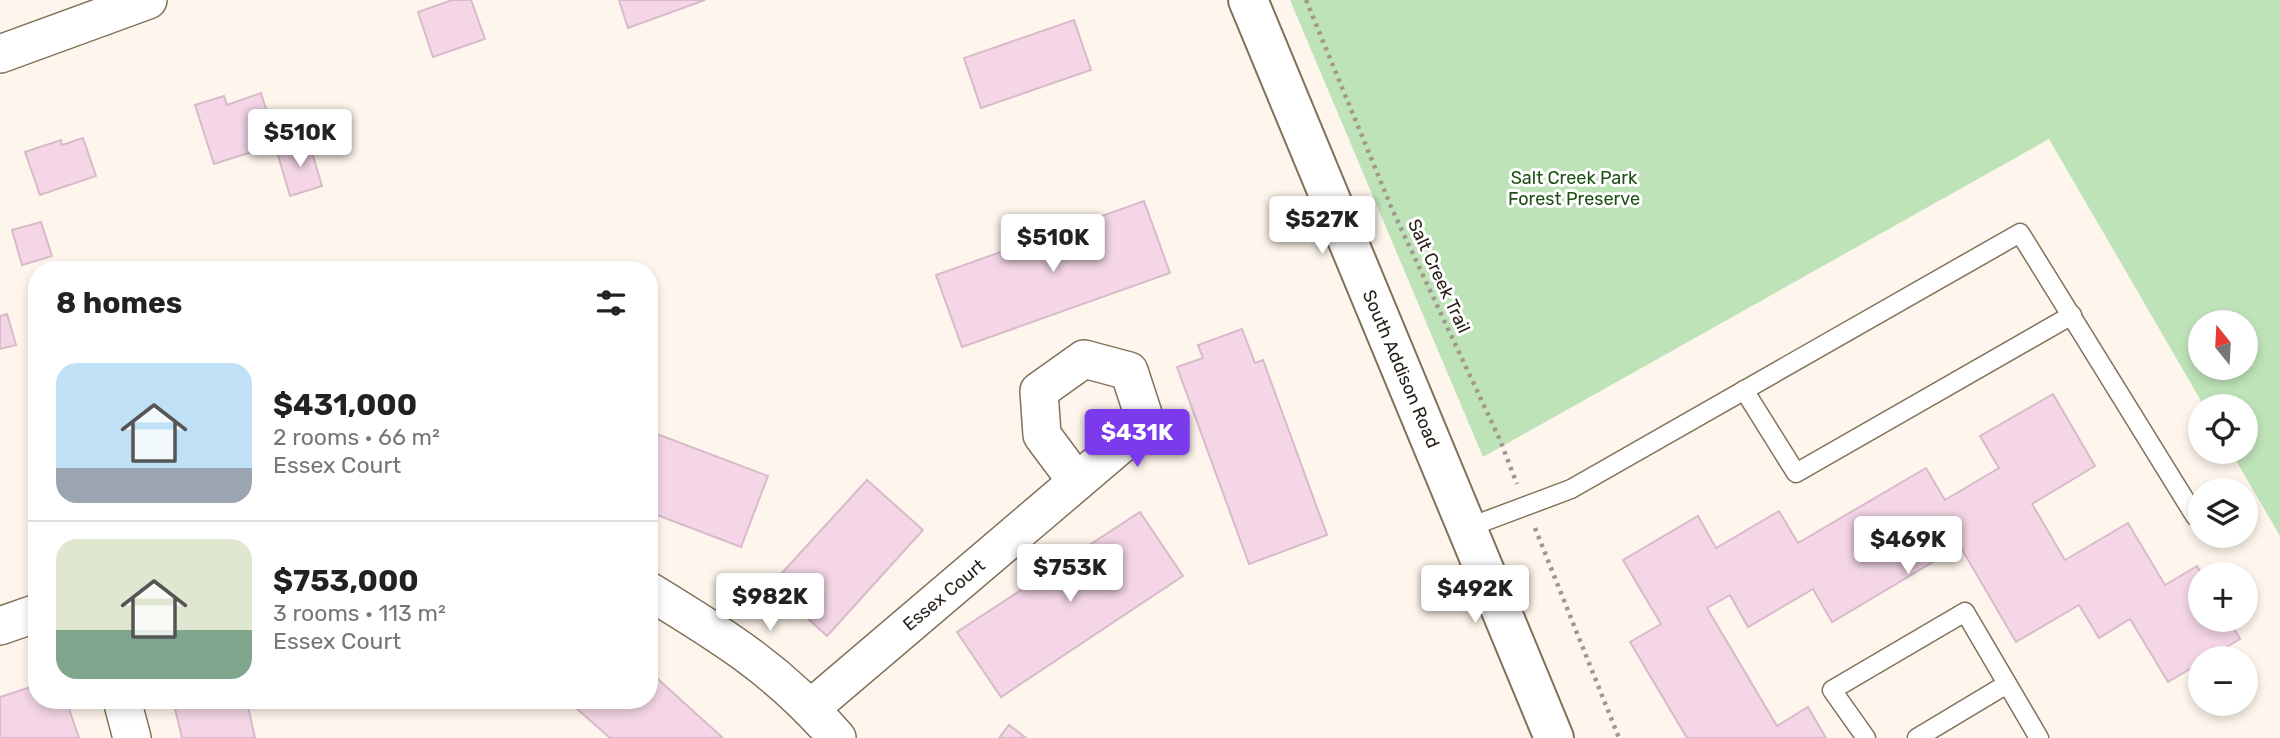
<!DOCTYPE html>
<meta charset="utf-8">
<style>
body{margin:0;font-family:Rubik,sans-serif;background:#f2f2f2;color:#222;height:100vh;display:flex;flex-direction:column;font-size:26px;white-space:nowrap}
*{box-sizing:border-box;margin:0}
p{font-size:23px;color:#767676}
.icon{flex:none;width:38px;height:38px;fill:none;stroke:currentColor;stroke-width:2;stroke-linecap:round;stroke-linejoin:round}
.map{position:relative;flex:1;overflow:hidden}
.side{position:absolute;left:28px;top:261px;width:630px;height:448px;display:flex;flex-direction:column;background:#fff;border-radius:28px;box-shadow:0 4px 10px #0003}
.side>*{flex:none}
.needle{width:46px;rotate:342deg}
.controls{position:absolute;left:2188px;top:310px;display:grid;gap:14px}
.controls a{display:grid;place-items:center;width:70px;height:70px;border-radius:50%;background:#fff;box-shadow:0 4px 10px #0003;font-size:35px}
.price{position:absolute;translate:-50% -60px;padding:0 16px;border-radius:7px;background:#fff;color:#222;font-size:23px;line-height:46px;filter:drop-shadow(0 2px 4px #0008)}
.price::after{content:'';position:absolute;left:50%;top:42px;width:21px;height:16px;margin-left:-10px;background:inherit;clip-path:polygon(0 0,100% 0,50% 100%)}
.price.on{background:#7c3aed;color:#fff}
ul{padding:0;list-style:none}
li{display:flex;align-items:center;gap:21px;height:175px;padding:0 28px}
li+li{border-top:2px solid #e0e0e0}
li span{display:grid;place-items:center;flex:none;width:196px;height:140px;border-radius:21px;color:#555}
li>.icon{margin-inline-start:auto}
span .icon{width:84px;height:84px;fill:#fffc;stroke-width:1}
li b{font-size:30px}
h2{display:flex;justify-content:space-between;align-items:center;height:84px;padding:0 28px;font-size:30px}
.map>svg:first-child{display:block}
</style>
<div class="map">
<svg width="2280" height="738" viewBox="0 0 2280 738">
<rect width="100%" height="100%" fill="#fef6ec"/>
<!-- green -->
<path fill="#bfe3b9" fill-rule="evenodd" d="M1290,0H2280V536L2231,452H2245V406H2204L2049,139L1483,457ZM2200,322H2245V368H2200Z"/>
<!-- building -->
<g fill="#f4d6e6" stroke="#d8baca" stroke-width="2">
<path d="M452,0H471L485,39L433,57L418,12Z"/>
<path d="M619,0H705L628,28Z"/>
<path d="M1074,20L1091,70L981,108L964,58Z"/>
<path d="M261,93L277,144L214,164L195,105L224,96L227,105Z"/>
<path d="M83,138L96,176L40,195L25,152L61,140L62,145Z"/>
<path d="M309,142L322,186L290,196L277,152Z"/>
<path d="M1144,201L1170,273L962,347L936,275Z"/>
<path d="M41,222L52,256L22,265L12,230Z"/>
<path d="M7,314L16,345L0,349V316Z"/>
<path d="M1242,329L1255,363L1263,360L1327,535L1249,564L1177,367L1203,358L1198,345Z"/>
<path d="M2053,394L2095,466L2032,504L2065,560L2128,523L2165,585L2197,566L2202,574L2200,620H2229L2240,639L2208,658H2200V663L2168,682L2130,619L2099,638L2079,605L2016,642L1960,546L1832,622L1813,589L1748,627L1730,595L1707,608L1777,726L1808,707L1826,738H1687L1630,642L1661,624L1623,560L1698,516L1716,548L1779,511L1798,543L1926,468L1945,500L1999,468L1980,436Z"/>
<path d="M649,431L768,476L741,547L649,512Z"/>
<path d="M867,480L923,530L827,636L771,585Z"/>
<path d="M1140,512L1183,576L1001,697L957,632Z"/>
<path d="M649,671L723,738H610L567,700H649Z"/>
<path d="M37,685V700H66L79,738H0V697Z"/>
<path d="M173,700H250L247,701L255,738H182Z"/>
<path d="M1009,725L1026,738H999Z"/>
</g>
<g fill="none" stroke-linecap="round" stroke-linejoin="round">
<defs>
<g id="lane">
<path d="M1744,390L1796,473L2072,315"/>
<path d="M1467,528L1571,489L2020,233L2195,516"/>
<path d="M1866,738L1832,690L1965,612L2039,738"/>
<path d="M1917,738L2007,684"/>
</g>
<g id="street">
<path d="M0,54L148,0"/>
<path d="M649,591C723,636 780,671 837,738"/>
<path d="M0,626L37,613"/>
<path d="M122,700L132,738"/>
<path d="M811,708L1146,423L1129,371L1084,359L1039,391L1042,435L1077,482"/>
</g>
<path id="secondary" d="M1248,0L1554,738"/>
</defs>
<!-- lane casing -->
<use href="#lane" stroke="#82715a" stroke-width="21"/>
<!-- street casing -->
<use href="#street" stroke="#82715a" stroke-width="40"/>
<!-- secondary casing -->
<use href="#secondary" stroke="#82715a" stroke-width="42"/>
<!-- path -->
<g stroke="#a0988f" stroke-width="4.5" stroke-dasharray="3.5 5" stroke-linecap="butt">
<path d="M1306,0L1392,209L1500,440L1517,484"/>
<path d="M1535,528L1619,738"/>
</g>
<!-- lane -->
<use href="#lane" stroke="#fff" stroke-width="18"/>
<!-- street -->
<use href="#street" stroke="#fff" stroke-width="37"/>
<!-- secondary -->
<use href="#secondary" stroke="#fff" stroke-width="38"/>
</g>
<g text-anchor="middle" stroke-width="6" stroke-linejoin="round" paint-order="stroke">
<!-- park labels -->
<g font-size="18" fill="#1c5013" stroke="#fff">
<text x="1574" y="184">Salt Creek Park<tspan x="1574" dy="21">Forest Preserve</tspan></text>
</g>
<!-- street labels -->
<g font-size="18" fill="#261f16" stroke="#fff">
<text transform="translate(1439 276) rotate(65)" y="6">Salt Creek Trail</text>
<text transform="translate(1401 369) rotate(67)" y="6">South Addison Road</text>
<text transform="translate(944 595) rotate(-40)" y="6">Essex Court</text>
</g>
</g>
</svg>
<div class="controls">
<a><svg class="needle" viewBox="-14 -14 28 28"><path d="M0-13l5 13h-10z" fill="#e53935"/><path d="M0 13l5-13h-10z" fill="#767676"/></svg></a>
<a><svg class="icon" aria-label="locate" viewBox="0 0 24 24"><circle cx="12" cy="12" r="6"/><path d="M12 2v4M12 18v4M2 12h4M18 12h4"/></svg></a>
<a><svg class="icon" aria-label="layers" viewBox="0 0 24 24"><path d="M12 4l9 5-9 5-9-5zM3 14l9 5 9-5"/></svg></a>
<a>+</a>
<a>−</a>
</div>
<b class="price" style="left:300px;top:169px">$510K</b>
<b class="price" style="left:1322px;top:256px">$527K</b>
<b class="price" style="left:1053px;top:274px">$510K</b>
<b class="price on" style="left:1137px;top:469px">$431K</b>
<b class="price" style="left:1908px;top:576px">$469K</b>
<b class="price" style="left:1070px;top:604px">$753K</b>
<b class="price" style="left:1475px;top:625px">$492K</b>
<b class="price" style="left:770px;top:633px">$982K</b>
<section class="side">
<h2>8 homes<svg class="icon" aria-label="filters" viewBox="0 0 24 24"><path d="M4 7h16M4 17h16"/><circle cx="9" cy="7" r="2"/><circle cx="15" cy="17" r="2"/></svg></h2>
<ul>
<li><span style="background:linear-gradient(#bfe0f5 75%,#9aa5b1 0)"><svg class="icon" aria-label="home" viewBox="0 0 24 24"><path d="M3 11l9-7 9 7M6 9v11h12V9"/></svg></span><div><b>$431,000</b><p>2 rooms · 66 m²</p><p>Essex Court</p></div></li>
<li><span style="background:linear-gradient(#dfe7d0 65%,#7fa58c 0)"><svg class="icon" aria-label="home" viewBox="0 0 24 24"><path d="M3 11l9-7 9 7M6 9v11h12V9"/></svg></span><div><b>$753,000</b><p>3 rooms · 113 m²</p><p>Essex Court</p></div></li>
</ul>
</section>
</div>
